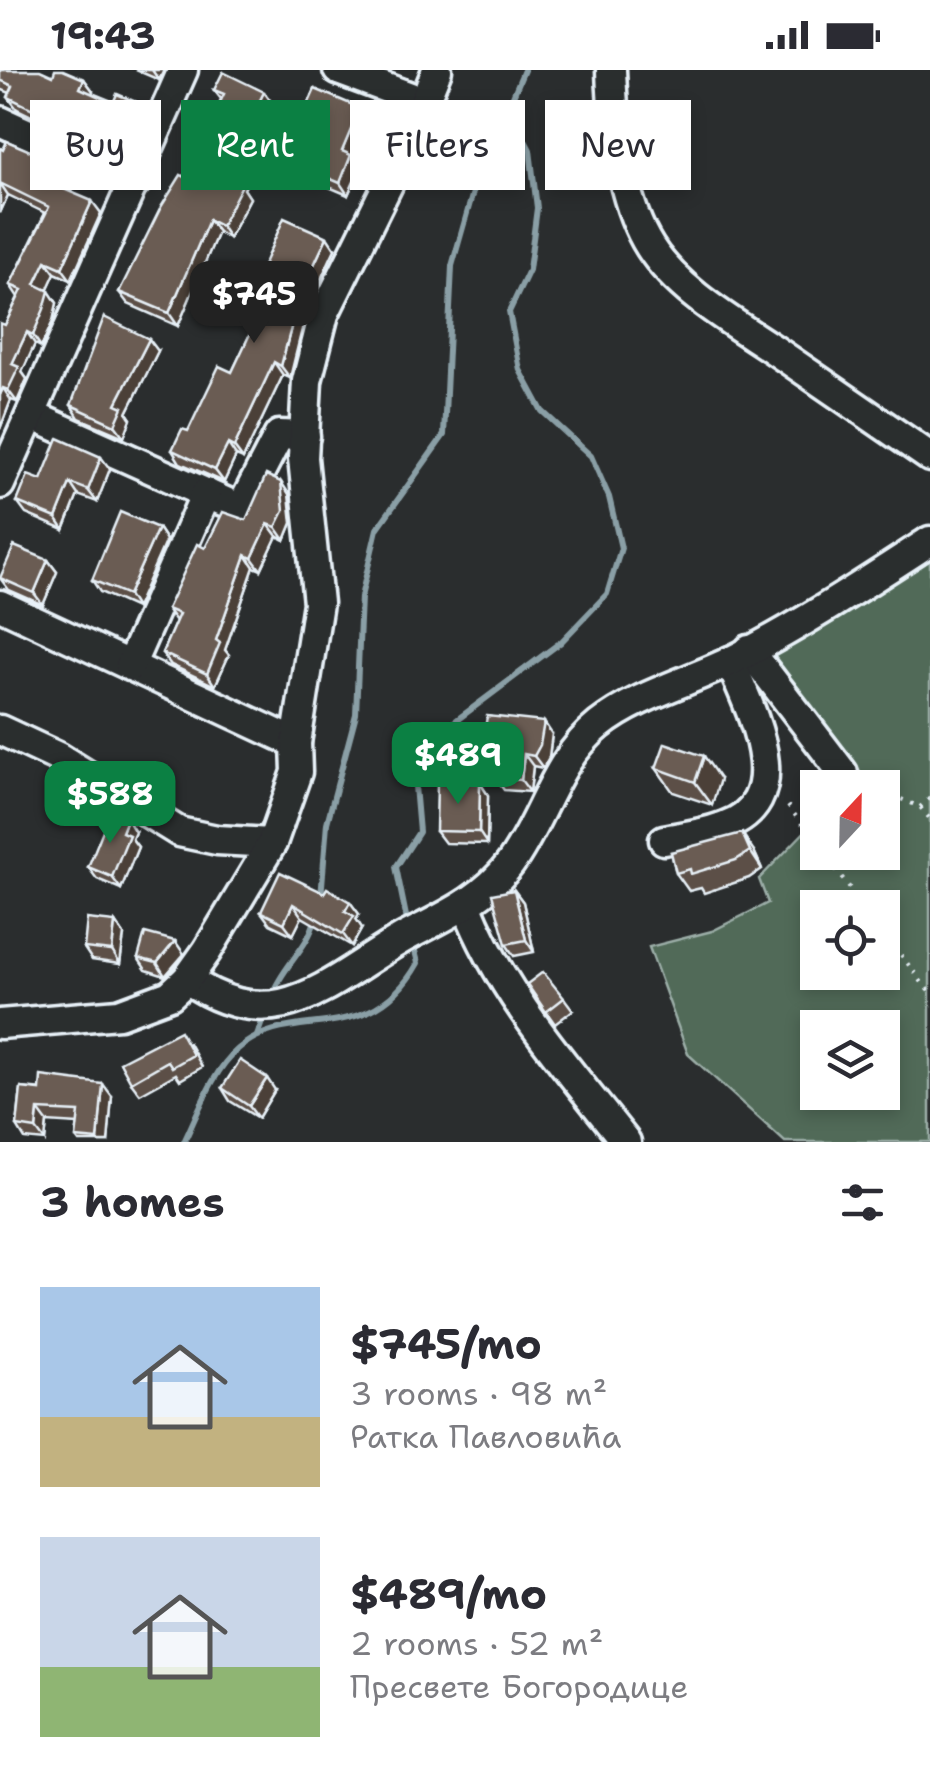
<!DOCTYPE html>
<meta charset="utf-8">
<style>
body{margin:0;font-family:"Shantell Sans",sans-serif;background:#f7f7f7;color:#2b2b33;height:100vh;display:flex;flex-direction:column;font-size:38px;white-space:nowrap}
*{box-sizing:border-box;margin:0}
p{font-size:32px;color:#7c7c81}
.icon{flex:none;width:55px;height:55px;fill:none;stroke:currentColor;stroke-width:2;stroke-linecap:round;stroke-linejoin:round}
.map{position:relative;height:1072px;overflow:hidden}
.details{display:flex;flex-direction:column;background:#fff;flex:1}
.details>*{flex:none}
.hud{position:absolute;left:30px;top:30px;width:870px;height:90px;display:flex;gap:20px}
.needle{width:65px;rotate:22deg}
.fabs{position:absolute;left:800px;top:700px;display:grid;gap:20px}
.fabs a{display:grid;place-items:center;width:100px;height:100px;border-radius:0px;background:#fff;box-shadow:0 5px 15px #0003;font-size:50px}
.price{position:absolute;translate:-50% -85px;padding:0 22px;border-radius:20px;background:#0b8043;color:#fff;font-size:32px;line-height:65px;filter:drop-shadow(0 2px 5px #0008)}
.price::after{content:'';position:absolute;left:50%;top:60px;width:30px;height:22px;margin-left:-15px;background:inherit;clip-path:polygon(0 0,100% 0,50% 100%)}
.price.current{background:#222;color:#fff}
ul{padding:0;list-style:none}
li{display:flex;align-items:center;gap:30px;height:250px;padding:0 40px}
li span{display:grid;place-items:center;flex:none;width:280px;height:200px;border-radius:0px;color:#555}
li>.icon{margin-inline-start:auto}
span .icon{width:120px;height:120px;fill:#fffc;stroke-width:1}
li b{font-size:42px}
h2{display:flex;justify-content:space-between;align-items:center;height:120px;padding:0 40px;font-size:42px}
.tag{padding:0 35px;border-radius:0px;background:#fff;box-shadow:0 5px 15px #0003;font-size:35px;line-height:90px}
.tag.current{background:#0b8043;color:#fff}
.status{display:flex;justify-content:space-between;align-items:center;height:70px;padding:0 50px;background:#fff;direction:ltr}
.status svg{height:28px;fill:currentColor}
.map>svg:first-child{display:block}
</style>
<div class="status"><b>19:43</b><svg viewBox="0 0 49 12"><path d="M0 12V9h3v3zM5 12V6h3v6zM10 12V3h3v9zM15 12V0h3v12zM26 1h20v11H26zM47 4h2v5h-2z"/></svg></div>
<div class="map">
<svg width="930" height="1072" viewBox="0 0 930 1072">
<rect width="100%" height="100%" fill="#2a2d2e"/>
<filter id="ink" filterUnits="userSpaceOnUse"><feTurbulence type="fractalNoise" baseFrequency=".01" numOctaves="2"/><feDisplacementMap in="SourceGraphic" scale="20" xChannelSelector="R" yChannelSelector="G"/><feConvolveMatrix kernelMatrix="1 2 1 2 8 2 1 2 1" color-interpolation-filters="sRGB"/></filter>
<g filter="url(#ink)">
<!-- green -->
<path fill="#516b59" stroke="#9caea8" stroke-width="2.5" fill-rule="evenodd" d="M930,482V1072H785L688,984L649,877L712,861L768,833L759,809L817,749L818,782H882V718L844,717L854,705L757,591ZM818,838H882V902H818ZM818,958H882V1022H818Z"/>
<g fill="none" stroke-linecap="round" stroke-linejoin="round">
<!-- stream -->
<g stroke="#8a9fa6" stroke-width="6">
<path d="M321,828L327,753L356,644L361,527L377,459L444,365L452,196L481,94L508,39"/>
<path d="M408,856L396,797L419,762L413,693L442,661L561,572L607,524L621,478L609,427L591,386L542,341L520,300L509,242L529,200L537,138L530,80L508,38L524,0"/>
<path d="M272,925C282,897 308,878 315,850"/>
<path d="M257,966L266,941"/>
<path d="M184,1072C198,1043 213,1000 238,979C292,932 369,981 418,893L413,873"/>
</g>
<defs>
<g id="minor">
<path d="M338,0L424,32"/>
<path d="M611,0C613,55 620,130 650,177C678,221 731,251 773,279C825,315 878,351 930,387"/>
<path d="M0,51L135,113"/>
<path d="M31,345L241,439L279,365L305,366"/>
<path d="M0,414L183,0"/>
<path d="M0,535L296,673"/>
<path d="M749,580L843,703"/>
<path d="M130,596L206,423"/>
<path d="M0,660L58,687L179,762L217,770L272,773"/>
<path d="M664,770C684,766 706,764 725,756C799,729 749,638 730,591"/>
<path d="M466,834C502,926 566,996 626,1072"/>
<path d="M187,909C278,972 329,910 405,867C443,847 483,830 510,794C543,749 554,691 599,655C635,626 688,612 729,592C799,557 864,514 930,471"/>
<path d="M0,954L119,944L170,925L187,909L207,881L272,773L297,702L296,673L318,533L303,388L307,311L324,244L403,84L437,0"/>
</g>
</defs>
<!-- minor casing -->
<use href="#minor" stroke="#e8f1f8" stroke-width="35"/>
<!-- path -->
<g stroke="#e8f1f8" stroke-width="4" stroke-dasharray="2.5 8" stroke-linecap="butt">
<path d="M861,711L875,718"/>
<path d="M882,721L920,737L930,749"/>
<path d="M788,736L818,775"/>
<path d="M920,737L930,728"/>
<path d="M823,782L865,838"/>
<path d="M882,860L930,923"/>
</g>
<!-- minor -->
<use href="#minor" stroke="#2a2d2e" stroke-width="28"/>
</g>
<!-- wall -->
<g fill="#5c4f47" stroke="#e8f1f8" stroke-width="2.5">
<path d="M0,0L84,9L93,21L92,23L144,44L128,82L110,74L107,81L77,67L69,56L49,47L46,53L17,39L8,27L10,23L0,19Z"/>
<path d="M136,0H164L159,10Z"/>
<path d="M214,20L273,34L263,53L272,66L244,119L250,128L229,168L218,162L178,256L128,234L119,222L187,108L211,62L208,58L221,29Z"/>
<path d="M360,38L369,51L353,88L360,98L348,125L303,106L294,93L304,72L296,62Z"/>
<path d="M0,78L42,93L73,114L70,122L101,143L71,210L55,203L47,220L57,233L53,251L41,277L35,274L22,302L27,309L17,332L11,330L0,359L5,255L18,227L10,215L45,143L8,125L0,143Z"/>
<path d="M335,179L307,239L290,308L283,305L243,389L236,386L224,412L180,393L172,380L188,361L232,302L262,239L252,235L243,223L259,205Z"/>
<path d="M158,281L127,343L131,349L124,367L79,348L71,335Z"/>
<path d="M110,399L97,432L78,425L64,460L26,444L17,432L41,410Z"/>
<path d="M289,424L292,453L285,470L277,466L261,500L254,497L225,580L229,585L215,616L171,595L162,583L176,551L167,539L205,478L246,450Z"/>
<path d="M158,458L166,470L136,538L100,522L92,510Z"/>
<path d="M48,490L57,502L43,535L9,520L0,508Z"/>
<path d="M552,664L549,687L543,698L533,696L530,722L504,720L495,708L497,684L492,683L483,671Z"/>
<path d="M656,698L720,709L712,735L673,722Z"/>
<path d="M480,713L488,725L487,774L445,773L436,761Z"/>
<path d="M135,762L132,769L138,777L121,819L97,809L88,797Z"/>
<path d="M754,781L762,799L749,808L704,823L701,818L689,821L676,803L671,782Z"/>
<path d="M514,820L523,832L534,882L514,886L506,874Z"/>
<path d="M324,823L350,832L359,844L356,849L362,858L352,876L302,847L293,865L270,854L261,842Z"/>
<path d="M115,852L124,865L120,894L92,890L84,878Z"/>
<path d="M184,884L165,906L146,900L138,888Z"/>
<path d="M527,914L564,928L573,940L555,954Z"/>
<path d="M189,973L202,997L180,1010L176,1004L140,1024L131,1012Z"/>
<path d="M21,1018L112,1026L108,1072H79L76,1068L78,1054L47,1052L45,1071L25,1069L17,1056Z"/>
<path d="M222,1018L275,1020L258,1048L230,1031Z"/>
</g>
<!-- shaded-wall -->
<g fill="#4b4039" stroke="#e8f1f8" stroke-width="2.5">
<path d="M152,0H164L159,10Z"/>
<path d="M84,9L93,21L89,31L80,18Z"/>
<path d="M264,22L273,34L260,60L251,48Z"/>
<path d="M136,32L144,44L128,82L119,70Z"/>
<path d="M40,35L49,47L46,53L37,41Z"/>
<path d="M360,38L369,51L353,88L360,98L348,125L340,113L342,81Z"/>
<path d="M263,53L272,66L244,119L250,128L229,168L221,156L233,111Z"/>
<path d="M101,62L110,74L107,81L98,68Z"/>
<path d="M65,102L73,114L68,129L59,117Z"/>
<path d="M0,113L8,125L0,143Z"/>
<path d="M92,131L101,143L71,210L62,198Z"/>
<path d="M209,150L218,162L178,256L169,243Z"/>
<path d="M327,167L335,179L307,239L290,308L281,296L299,227Z"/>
<path d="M46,191L55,203L44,227L35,214Z"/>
<path d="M49,221L57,233L53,251L41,277L33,265Z"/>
<path d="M27,262L35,274L22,302L27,309L17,332L8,320L12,294Z"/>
<path d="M149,269L158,281L127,343L131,349L124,367L115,355L116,334Z"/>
<path d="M274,292L283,305L243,389L234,377Z"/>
<path d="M3,318L11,330L0,359V325Z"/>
<path d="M228,374L236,386L224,412L215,400Z"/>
<path d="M101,387L110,399L97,432L88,420Z"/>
<path d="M281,412L289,424L292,453L285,470L276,457Z"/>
<path d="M70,413L78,425L64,460L56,448Z"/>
<path d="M268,454L277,466L261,500L252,488Z"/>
<path d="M158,458L166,470L136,538L128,525Z"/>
<path d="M246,485L254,497L225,580L229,585L215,616L207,604L216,570Z"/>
<path d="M48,490L57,502L43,535L34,523Z"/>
<path d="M544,652L552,664L549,687L543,698L534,686Z"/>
<path d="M524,684L533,696L530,722L521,710Z"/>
<path d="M704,686L720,709L712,735L695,712Z"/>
<path d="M480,713L488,725L487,774L479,762Z"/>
<path d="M127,749L135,762L132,769L138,777L121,819L112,807L122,762Z"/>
<path d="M742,763L754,781L762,799L750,781Z"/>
<path d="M514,820L523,832L534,882L526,870Z"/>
<path d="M350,832L359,844L356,849L362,858L352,876L343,864L345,841Z"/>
<path d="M293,834L302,847L293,865L284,853Z"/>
<path d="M115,852L124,865L120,894L112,881Z"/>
<path d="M175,871L184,884L165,906L157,893Z"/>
<path d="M267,1008L275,1020L258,1048L249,1036Z"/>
<path d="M103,1014L112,1026L108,1072H99L98,1070Z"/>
<path d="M38,1040L47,1052L45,1071L36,1059Z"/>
</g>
<!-- building -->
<g fill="#6b5c52" stroke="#e8f1f8" stroke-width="2.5">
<path d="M0,0H40L53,6L55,0H63L84,9L80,18L113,33L117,24L136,32L119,70L101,62L98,68L69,55L72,48L40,35L37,41L8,27L13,16L0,10Z"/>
<path d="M223,2L264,22L251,48L263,53L233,111L242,115L221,156L209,150L169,243L119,222L161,137L181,105L187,108L212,60L208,58L224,24L214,20Z"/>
<path d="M315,19L360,38L342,81L351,85L340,113L294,93L306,66L296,62Z"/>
<path d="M7,71L35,83L33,90L65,102L59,117L92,131L62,198L46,191L35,214L49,221L44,239L33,265L27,262L12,294L19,297L8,320L3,318L0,325V253L5,255L22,220L10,215L49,137L0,113V78L3,80Z"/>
<path d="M284,148L327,167L299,227L281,296L274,292L234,377L228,374L215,400L172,380L182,359L188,361L219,296L232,302L265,232L243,223L252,201L259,205Z"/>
<path d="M104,247L149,269L116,334L123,337L115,355L71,335Z"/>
<path d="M58,368L101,387L88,420L70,413L56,448L17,432L28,405L41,410Z"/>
<path d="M266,405L281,412L284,441L276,457L268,454L252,488L246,485L216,570L220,573L207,604L162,583L179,544L167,539L197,474L205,478L223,442L246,450Z"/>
<path d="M120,442L158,458L128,525L92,510Z"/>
<path d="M14,476L48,490L34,523L0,508Z"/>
<path d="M487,646L544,652L540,675L534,686L524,684L521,710L495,708L498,673L483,671Z"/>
<path d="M665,673L704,686L695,712L656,698Z"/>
<path d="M437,712L480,713L479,762L436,761Z"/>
<path d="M110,743L127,749L122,762L129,765L112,807L88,797Z"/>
<path d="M742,763L750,781L736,790L691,804L690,799L676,803L671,782Z"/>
<path d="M280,802L324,823L327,818L350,832L345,841L354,846L343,864L293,834L284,853L261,842Z"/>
<path d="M514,820L526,870L506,874L492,824Z"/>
<path d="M87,849L115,852L112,881L84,878Z"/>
<path d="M145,863L175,871L157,893L138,888Z"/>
<path d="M543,902L564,928L546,942L527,914Z"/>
<path d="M180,961L193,985L172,997L168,991L131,1012L120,992Z"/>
<path d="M240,990L267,1008L249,1036L222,1018Z"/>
<path d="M41,1006L103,1014L98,1070L76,1068L79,1042L38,1040L36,1059L17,1056L21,1018L40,1020Z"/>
</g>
</g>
</svg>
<div class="fabs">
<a><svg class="needle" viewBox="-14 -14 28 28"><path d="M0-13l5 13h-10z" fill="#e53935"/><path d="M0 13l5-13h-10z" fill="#7c7c81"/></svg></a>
<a><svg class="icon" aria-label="locate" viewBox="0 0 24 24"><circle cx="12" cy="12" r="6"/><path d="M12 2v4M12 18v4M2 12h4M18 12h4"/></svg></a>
<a><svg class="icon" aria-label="layers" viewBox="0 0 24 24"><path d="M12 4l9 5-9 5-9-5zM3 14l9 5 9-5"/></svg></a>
</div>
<b class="price current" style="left:254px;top:276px">$745</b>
<b class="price" style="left:458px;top:737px">$489</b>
<b class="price" style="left:110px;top:776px">$588</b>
<div class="hud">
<a class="tag">Buy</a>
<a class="tag current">Rent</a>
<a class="tag">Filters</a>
<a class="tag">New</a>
</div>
</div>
<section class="details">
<h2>3 homes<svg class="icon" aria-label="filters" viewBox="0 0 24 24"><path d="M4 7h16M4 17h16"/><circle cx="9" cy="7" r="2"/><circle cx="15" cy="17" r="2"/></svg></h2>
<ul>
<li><span style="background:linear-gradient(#a9c7e8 65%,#c2b280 0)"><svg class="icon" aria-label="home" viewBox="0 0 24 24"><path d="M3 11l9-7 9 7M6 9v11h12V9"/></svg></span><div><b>$745/mo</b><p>3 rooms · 98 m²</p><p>Ратка Павловића</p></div></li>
<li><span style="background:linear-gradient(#c9d6e8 65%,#8fb573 0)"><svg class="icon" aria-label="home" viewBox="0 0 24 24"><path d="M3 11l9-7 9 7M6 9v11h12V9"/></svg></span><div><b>$489/mo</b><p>2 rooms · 52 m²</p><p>Пресвете Богородице</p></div></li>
</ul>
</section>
